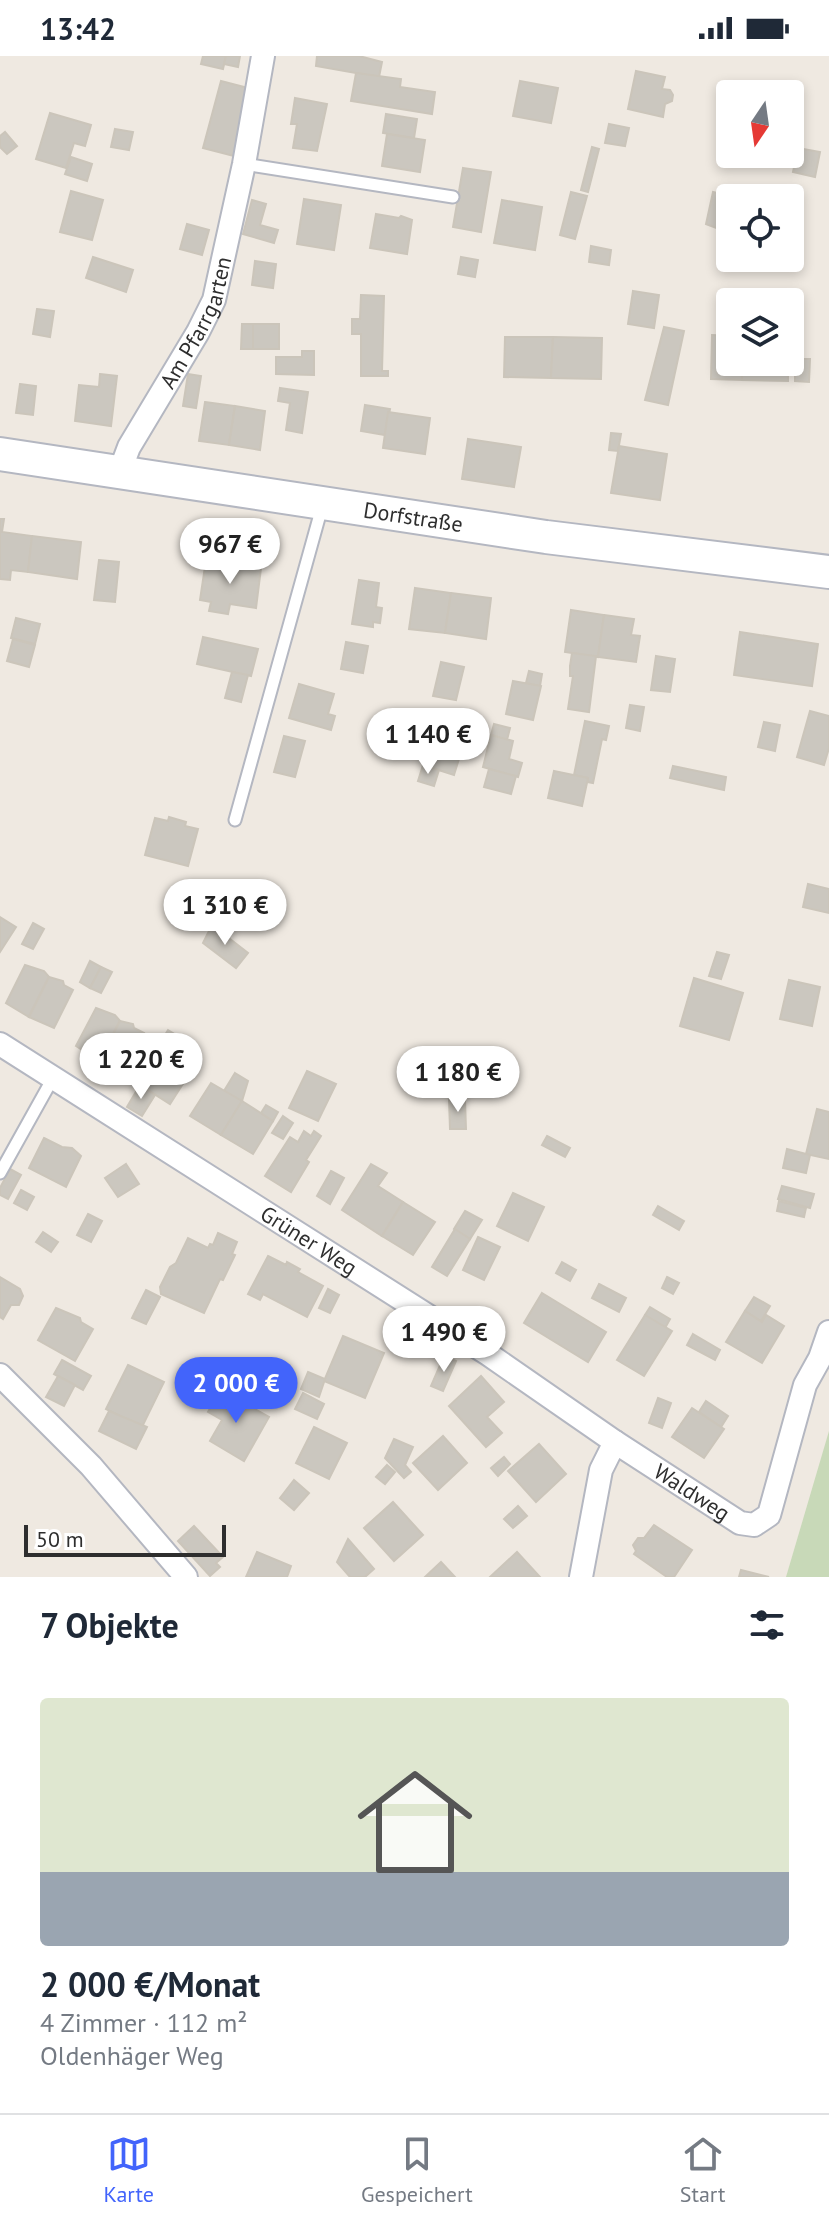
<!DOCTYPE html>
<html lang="de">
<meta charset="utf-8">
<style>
body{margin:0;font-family:"PT Sans",sans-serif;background:#f6f6f7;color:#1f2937;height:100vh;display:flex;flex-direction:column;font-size:30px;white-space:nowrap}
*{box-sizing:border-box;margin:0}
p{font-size:26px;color:#747a83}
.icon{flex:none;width:44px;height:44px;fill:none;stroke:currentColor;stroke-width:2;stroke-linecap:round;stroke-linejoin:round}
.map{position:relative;height:1521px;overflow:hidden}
.details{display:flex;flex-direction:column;background:#fff;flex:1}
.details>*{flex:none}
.needle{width:52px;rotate:193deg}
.fabs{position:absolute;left:716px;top:24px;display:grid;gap:16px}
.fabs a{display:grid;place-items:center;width:88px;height:88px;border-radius:8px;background:#fff;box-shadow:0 4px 12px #0003;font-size:40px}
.scale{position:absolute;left:24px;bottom:20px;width:202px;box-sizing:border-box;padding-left:8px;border:4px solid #2e2e2e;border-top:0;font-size:22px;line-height:28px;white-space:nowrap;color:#2e2e2e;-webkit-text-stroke:6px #fff;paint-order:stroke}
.price{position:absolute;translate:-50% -68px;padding:0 18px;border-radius:28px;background:#fff;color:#222;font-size:26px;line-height:52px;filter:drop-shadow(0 2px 4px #0008)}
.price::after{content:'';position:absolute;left:50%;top:48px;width:24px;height:18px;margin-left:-12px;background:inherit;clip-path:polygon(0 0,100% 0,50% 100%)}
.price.current{background:#4264fb;color:#fff}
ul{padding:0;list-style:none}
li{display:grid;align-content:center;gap:16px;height:424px;padding:0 40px}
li+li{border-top:2px solid #e0e1e3}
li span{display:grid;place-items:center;height:248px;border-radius:8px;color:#555}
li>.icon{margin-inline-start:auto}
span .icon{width:144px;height:144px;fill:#fffc;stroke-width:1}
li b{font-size:34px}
h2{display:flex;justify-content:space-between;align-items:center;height:96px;padding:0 40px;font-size:34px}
.status{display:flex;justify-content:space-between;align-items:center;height:56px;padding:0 40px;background:#fff;direction:ltr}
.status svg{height:22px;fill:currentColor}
.dock{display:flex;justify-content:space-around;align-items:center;height:112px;border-top:2px solid #e0e1e3;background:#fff;font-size:22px;color:#747a83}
.dock a{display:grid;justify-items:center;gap:4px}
.dock .current{color:#4264fb}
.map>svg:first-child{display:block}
</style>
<div class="status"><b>13:42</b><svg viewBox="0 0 49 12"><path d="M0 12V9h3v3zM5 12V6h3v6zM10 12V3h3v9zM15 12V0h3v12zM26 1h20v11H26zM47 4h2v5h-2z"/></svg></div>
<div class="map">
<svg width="829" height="1521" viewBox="0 0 829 1521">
<rect width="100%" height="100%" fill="#efe9e1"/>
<!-- cemetery -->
<path fill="#c8d9b8" d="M829,1375V1521H786Z"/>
<!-- building -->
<g fill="#cbc7bf" stroke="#cbc5ba" stroke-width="2">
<path d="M203,0H226L223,13L201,8Z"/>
<path d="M226,0H240L238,11L224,8Z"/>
<path d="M317,0H359L382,6L379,21L316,10Z"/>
<path d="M636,15L665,21L662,33L670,34L673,39L672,45L665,48L663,61L628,53Z"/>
<path d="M356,17L401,23L400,31L435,36L432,58L351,45Z"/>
<path d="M221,25L248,32L234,100L203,92Z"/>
<path d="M520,25L558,32L551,67L513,60Z"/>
<path d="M295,42L327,48L317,95L293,92L297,68H291Z"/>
<path d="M50,57L91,69L85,90L74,87L66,112L36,103Z"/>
<path d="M386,58L417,63L414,82L383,77Z"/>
<path d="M609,68L629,72L625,90L605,87Z"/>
<path d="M115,73L133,76L129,94L111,91Z"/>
<path d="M5,76L17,90L7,98L0,91V80Z"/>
<path d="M387,78L425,84L420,116L382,110Z"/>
<path d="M592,91L599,93L588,136L581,134Z"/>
<path d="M798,92L820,96L815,121L793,116Z"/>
<path d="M71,101L92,108L87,125L65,118Z"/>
<path d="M463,112L491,116L481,176L453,171Z"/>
<path d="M71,135L103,144L92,184L60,176Z"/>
<path d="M727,135L747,140V142H730V177L706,168L713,136L726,139Z"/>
<path d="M571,136L587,140L575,183L560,179Z"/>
<path d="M304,143L341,149L334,194L297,188Z"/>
<path d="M252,144L266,148L260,169L278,174L274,187L243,178Z"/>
<path d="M502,144L542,151L535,194L494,187Z"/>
<path d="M376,158L399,162L401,160L412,164L407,198L370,192Z"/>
<path d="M187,168L209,174L202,199L180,193Z"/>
<path d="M591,190L611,194L609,209L589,206Z"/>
<path d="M93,201L133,214L126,236L86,222Z"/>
<path d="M461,201L478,204L475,221L458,218Z"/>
<path d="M255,205L276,208L273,232L252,229Z"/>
<path d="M633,235L659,239L654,272L628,268Z"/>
<path d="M361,239L384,240L382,315H388V320H361V278H352V263H360Z"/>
<path d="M37,253L54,255L50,281L33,278Z"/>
<path d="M242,268H253V293H241Z"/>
<rect x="253" y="268" width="26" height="25"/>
<path d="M664,271L684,275L668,349L645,344Z"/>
<path d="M712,279L730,280V306H742V324L711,323Z"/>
<path d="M505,281H553L551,322L504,321Z"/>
<path d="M553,281L602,282L601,323L551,322Z"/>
<path d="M302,295H314V319L276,318V301H302Z"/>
<path d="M795,303H810L809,326L795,325Z"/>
<path d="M742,306H788V325L742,324Z"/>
<path d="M100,318L117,320L111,370L75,365L79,329L99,331Z"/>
<path d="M188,318L201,320L196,352L183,350Z"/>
<path d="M20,328L36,330L33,359L16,357Z"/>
<path d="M280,332L308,336L302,377L286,374L290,347L278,345Z"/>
<path d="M205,346L235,350L229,389L199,385Z"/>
<path d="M365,349L390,353L385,379L361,375Z"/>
<path d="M235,350L265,355L260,394L229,389Z"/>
<path d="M388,356L430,362L425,398L383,392Z"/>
<path d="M611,377L621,378L618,395L609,394Z"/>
<path d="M468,383L521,391L514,431L462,423Z"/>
<path d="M619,390L667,398L660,444L611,437Z"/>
<path d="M0,463H4L2,476L32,480L28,516L11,514L10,524L0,523Z"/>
<path d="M32,480L81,486L77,523L28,516Z"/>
<path d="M99,504L119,506L115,546L94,544Z"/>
<path d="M206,504L261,512L256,552L230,548L228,558L209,555L211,546L200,544Z"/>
<path d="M359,524L379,527L376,551L382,552L380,567L373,566V571L352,568Z"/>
<path d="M415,532L451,537L445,577L409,573Z"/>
<path d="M451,537L491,542L486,583L445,577Z"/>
<path d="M571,554L604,559L598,601L565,596Z"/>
<path d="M604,559L634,563L631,579L640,580L636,606L598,601Z"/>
<path d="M16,562L40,568L35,588L11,582Z"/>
<path d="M740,576L818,588L812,630L734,619Z"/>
<path d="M203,581L258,593L251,620L197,608Z"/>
<path d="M13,583L35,589L29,611L7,605Z"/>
<path d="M346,586L368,590L363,617L341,613Z"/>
<path d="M572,597L596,600L589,656L568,653L573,620H570V610Z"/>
<path d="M656,600L675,603L670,636L651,634Z"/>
<path d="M441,606L464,611L456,644L433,640Z"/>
<path d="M529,615L542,618L540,630L526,627Z"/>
<path d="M232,616L248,619L241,646L225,642Z"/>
<path d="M513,625L541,630L533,664L506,658Z"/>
<path d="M299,628L334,638L328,658L335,660L331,674L289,662Z"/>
<path d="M630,649L644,651L640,675L626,672Z"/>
<path d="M810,655L829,660V692L824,709L797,701Z"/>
<path d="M438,661L469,670L454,719L423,709Z"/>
<path d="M585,665L609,670L606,684L602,683L593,727L587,726L588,722L574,719Z"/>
<path d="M764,666L780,669L775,695L758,691Z"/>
<path d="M494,668L510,672L507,684L491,679Z"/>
<path d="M491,679L513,685L509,703L522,707L518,721L483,711Z"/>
<path d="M284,680L305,685L295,721L274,716Z"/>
<path d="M423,709L439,714L434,730L418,725Z"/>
<path d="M673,710L726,721L724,734L670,722Z"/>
<path d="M489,713L516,720L511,738L484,731Z"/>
<path d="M554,715L588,722L582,750L548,742Z"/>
<path d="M169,761L186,766L185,770L198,773L188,810L145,799L155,762L168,765Z"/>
<path d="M808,828L829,833V857L803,851Z"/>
<path d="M0,861L16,871L0,896Z"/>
<path d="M33,867L44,873L33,893L22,888Z"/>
<path d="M212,869L248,897L236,912L203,887Z"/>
<path d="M717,896L729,899L721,923L709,920Z"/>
<path d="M90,905L101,911L90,932L80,926Z"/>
<path d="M25,909L44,915L49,921L29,961L6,947Z"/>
<path d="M101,911L112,916L101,937L90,932Z"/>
<path d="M49,921L63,925L64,929L73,934L54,972L29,961Z"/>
<path d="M694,922L743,937L729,984L680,970Z"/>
<path d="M789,924L820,931L812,970L780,963Z"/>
<path d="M96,952L115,959L120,965L99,1005L76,990Z"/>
<path d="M120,965L133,968L134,972L144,977L124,1015L99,1005Z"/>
<path d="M168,974L186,985L174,1004L191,1015L170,1048L140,1029L159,997L155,995Z"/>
<path d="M307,1015L336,1028L318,1065L289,1052Z"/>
<path d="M235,1017L248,1025L242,1045L224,1035Z"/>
<path d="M211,1027L242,1045L221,1079L190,1060Z"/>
<path d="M140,1029L155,1039L142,1060L127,1051Z"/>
<path d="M449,1044H465L466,1073H450Z"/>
<path d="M242,1045L273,1065L253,1098L221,1079Z"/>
<path d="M266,1049L278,1056L273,1065L261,1057Z"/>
<path d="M817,1053L829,1056V1103L806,1098Z"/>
<path d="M283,1060L293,1067L283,1083L272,1077Z"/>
<path d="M304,1075L311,1080L314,1075L321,1080L306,1104L309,1106L291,1136L265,1120L290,1081L298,1086Z"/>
<path d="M547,1080L570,1092L565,1101L542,1089Z"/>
<path d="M44,1082L62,1091L72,1092L81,1100L66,1131L29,1112Z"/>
<path d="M787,1093L810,1099L806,1117L783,1112Z"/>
<path d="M126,1108L139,1128L118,1141L105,1122Z"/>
<path d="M371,1108L387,1117L378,1130L403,1146L382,1180L342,1154Z"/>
<path d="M10,1113L21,1119L8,1143L0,1139V1132Z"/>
<path d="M331,1115L344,1122L330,1148L317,1140Z"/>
<path d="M782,1130L814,1138L810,1152L778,1143Z"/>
<path d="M21,1134L34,1141L27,1154L14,1147Z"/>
<path d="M513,1137L544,1151L528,1185L497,1170Z"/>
<path d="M779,1145L806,1152L804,1161L777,1155Z"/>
<path d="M403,1146L435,1166L413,1199L382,1180Z"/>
<path d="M658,1150L684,1165L679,1174L653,1159Z"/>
<path d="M465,1155L482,1164L470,1183L454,1173Z"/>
<path d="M88,1158L102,1165L91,1186L77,1179Z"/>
<path d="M455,1173L470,1183L447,1220L432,1211Z"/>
<path d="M43,1176L58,1186L51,1196L36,1186Z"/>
<path d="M218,1177L237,1186L232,1198L235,1199L223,1224L220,1223L204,1257L161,1238L160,1231L170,1211L176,1207L188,1182L208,1192L210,1188L213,1189Z"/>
<path d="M478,1181L500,1191L484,1224L463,1214Z"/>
<path d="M268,1200L286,1209L287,1206L300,1213L298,1216L323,1230L307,1261L263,1238L260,1244L248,1238Z"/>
<path d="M562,1206L576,1214L570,1225L556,1217Z"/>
<path d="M0,1221L20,1233L23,1240L19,1249H11L3,1263L0,1261Z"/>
<path d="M667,1221L679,1227L673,1238L662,1232Z"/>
<path d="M599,1228L626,1242L619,1256L592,1242Z"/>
<path d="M328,1233L339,1239L330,1257L319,1252Z"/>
<path d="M146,1234L160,1241L146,1268L132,1262Z"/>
<path d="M542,1237L606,1276L588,1306L524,1267Z"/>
<path d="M754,1241L770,1250L761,1265L745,1255Z"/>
<path d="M650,1251L670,1263L665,1272L645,1259Z"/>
<path d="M56,1252L80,1262L81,1266L93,1273L75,1305L38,1284Z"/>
<path d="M745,1255L762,1266L766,1259L784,1270L762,1307L726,1286Z"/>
<path d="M645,1259L672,1275L644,1320L617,1304Z"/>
<path d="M693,1278L720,1294L715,1304L687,1289Z"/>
<path d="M343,1280L384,1297L365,1342L324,1325Z"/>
<path d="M444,1300L456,1305L443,1335L431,1330Z"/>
<path d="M62,1304L91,1320L83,1334L54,1318Z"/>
<path d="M128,1309L164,1326L142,1371L106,1353Z"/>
<path d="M308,1316L325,1323L319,1341L301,1333Z"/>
<path d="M269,1318L284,1327L277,1340L262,1331Z"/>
<path d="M58,1320L75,1329L64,1350L46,1341Z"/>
<path d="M481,1320L504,1346L487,1361L502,1377L486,1391L449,1350Z"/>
<path d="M221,1334L269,1361L244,1405L210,1385L222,1364L208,1356Z"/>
<path d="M303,1337L324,1348L317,1363L295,1353Z"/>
<path d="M658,1342L671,1347L662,1372L649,1367Z"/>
<path d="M706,1345L728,1360L721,1371L699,1356Z"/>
<path d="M692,1352L724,1373L704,1402L672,1381Z"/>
<path d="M109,1355L147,1371L136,1393L99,1375Z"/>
<path d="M314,1371L347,1387L329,1423L296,1407Z"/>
<path d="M443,1380L467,1407L438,1434L413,1407Z"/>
<path d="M394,1383L413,1391L405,1409L411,1416L404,1422L385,1402Z"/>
<path d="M539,1388L566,1418L536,1446L508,1415Z"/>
<path d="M504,1401L510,1408L498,1420L491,1412Z"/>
<path d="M387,1409L395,1416L385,1428L376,1421Z"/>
<path d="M294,1424L309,1437L294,1454L280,1442Z"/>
<path d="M393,1446L423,1479L394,1505L364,1472Z"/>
<path d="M518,1450L527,1460L513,1472L504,1463Z"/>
<path d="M654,1469L692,1494L674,1521H667L634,1498L636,1495L633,1489L638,1482H644Z"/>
<path d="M194,1470L223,1501L216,1507L220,1511L210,1520L178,1485Z"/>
<path d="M348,1483L374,1513L365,1521H350L337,1506Z"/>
<path d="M257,1496L291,1510L287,1521H246Z"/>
<path d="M517,1496L540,1521H490Z"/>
<path d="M441,1506L455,1521H425Z"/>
<path d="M741,1514L769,1521H739Z"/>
</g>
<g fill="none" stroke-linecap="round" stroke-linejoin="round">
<defs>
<g id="lane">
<path d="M244,108L453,141"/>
<path d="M235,764L322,451"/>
<path d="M0,1117L53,1022"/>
</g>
<g id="street">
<path id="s1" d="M120,415L129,391L198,276L214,244L244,108L263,0"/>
<path id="s2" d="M0,988L488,1298L615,1386"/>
<path d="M0,1319L91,1410L186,1521"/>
<path id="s3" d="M581,1521L601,1414L615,1386L740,1467L754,1469L769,1459L805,1329L820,1302L829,1276"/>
</g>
<g id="secondary">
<path id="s4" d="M0,398L546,481L829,516"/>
</g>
</defs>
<!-- lane casing -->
<use href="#lane" stroke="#b4b7c1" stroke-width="15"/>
<!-- street casing -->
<use href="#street" stroke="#b4b7c1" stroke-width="26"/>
<!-- secondary casing -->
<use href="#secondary" stroke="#b4b7c1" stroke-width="36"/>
<!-- lane -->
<use href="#lane" stroke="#fff" stroke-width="11"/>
<!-- street -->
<use href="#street" stroke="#fff" stroke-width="22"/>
<!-- secondary -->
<use href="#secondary" stroke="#fff" stroke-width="32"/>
</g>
<g text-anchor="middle" stroke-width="6" stroke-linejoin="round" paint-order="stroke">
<!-- street labels -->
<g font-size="22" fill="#2e2e2e" stroke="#fff">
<text dy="8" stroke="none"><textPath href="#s1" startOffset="168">Am Pfarrgarten</textPath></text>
<text dy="8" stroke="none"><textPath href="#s4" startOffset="418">Dorfstraße</textPath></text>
<text dy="8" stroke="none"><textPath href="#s2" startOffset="366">Grüner Weg</textPath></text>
<text dy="8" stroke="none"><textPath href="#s3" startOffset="232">Waldweg</textPath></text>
</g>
</g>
</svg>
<div class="fabs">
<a><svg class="needle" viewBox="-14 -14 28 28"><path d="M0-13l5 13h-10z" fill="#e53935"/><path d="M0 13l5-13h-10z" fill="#747a83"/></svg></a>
<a><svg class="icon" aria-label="locate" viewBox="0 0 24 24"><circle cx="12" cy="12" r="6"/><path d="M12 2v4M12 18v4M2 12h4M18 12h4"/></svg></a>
<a><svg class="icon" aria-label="layers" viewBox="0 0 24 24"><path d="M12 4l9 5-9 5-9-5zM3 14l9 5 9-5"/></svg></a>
</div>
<div class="scale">50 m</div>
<b class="price" style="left:230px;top:530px">967 €</b>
<b class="price" style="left:428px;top:720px">1 140 €</b>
<b class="price" style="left:225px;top:891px">1 310 €</b>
<b class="price" style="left:141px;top:1045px">1 220 €</b>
<b class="price" style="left:458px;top:1058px">1 180 €</b>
<b class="price" style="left:444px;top:1318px">1 490 €</b>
<b class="price current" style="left:236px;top:1369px">2 000 €</b>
</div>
<section class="details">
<h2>7 Objekte<svg class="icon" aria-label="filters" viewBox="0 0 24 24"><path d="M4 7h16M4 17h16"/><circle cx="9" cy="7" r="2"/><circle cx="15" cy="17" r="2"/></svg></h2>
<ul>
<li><span style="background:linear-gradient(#dfe7d0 70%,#9aa5b1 0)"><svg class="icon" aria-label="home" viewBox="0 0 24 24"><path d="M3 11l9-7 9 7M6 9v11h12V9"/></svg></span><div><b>2 000 €/Monat</b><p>4 Zimmer · 112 m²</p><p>Oldenhäger Weg</p></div></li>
</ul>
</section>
<nav class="dock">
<a class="current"><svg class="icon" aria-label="map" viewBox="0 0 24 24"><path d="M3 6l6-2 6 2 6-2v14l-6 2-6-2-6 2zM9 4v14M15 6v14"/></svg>Karte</a>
<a><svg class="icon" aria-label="saved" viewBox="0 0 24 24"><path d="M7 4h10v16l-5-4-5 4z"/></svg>Gespeichert</a>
<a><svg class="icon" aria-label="home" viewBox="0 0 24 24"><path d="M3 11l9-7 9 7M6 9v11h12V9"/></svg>Start</a>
</nav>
